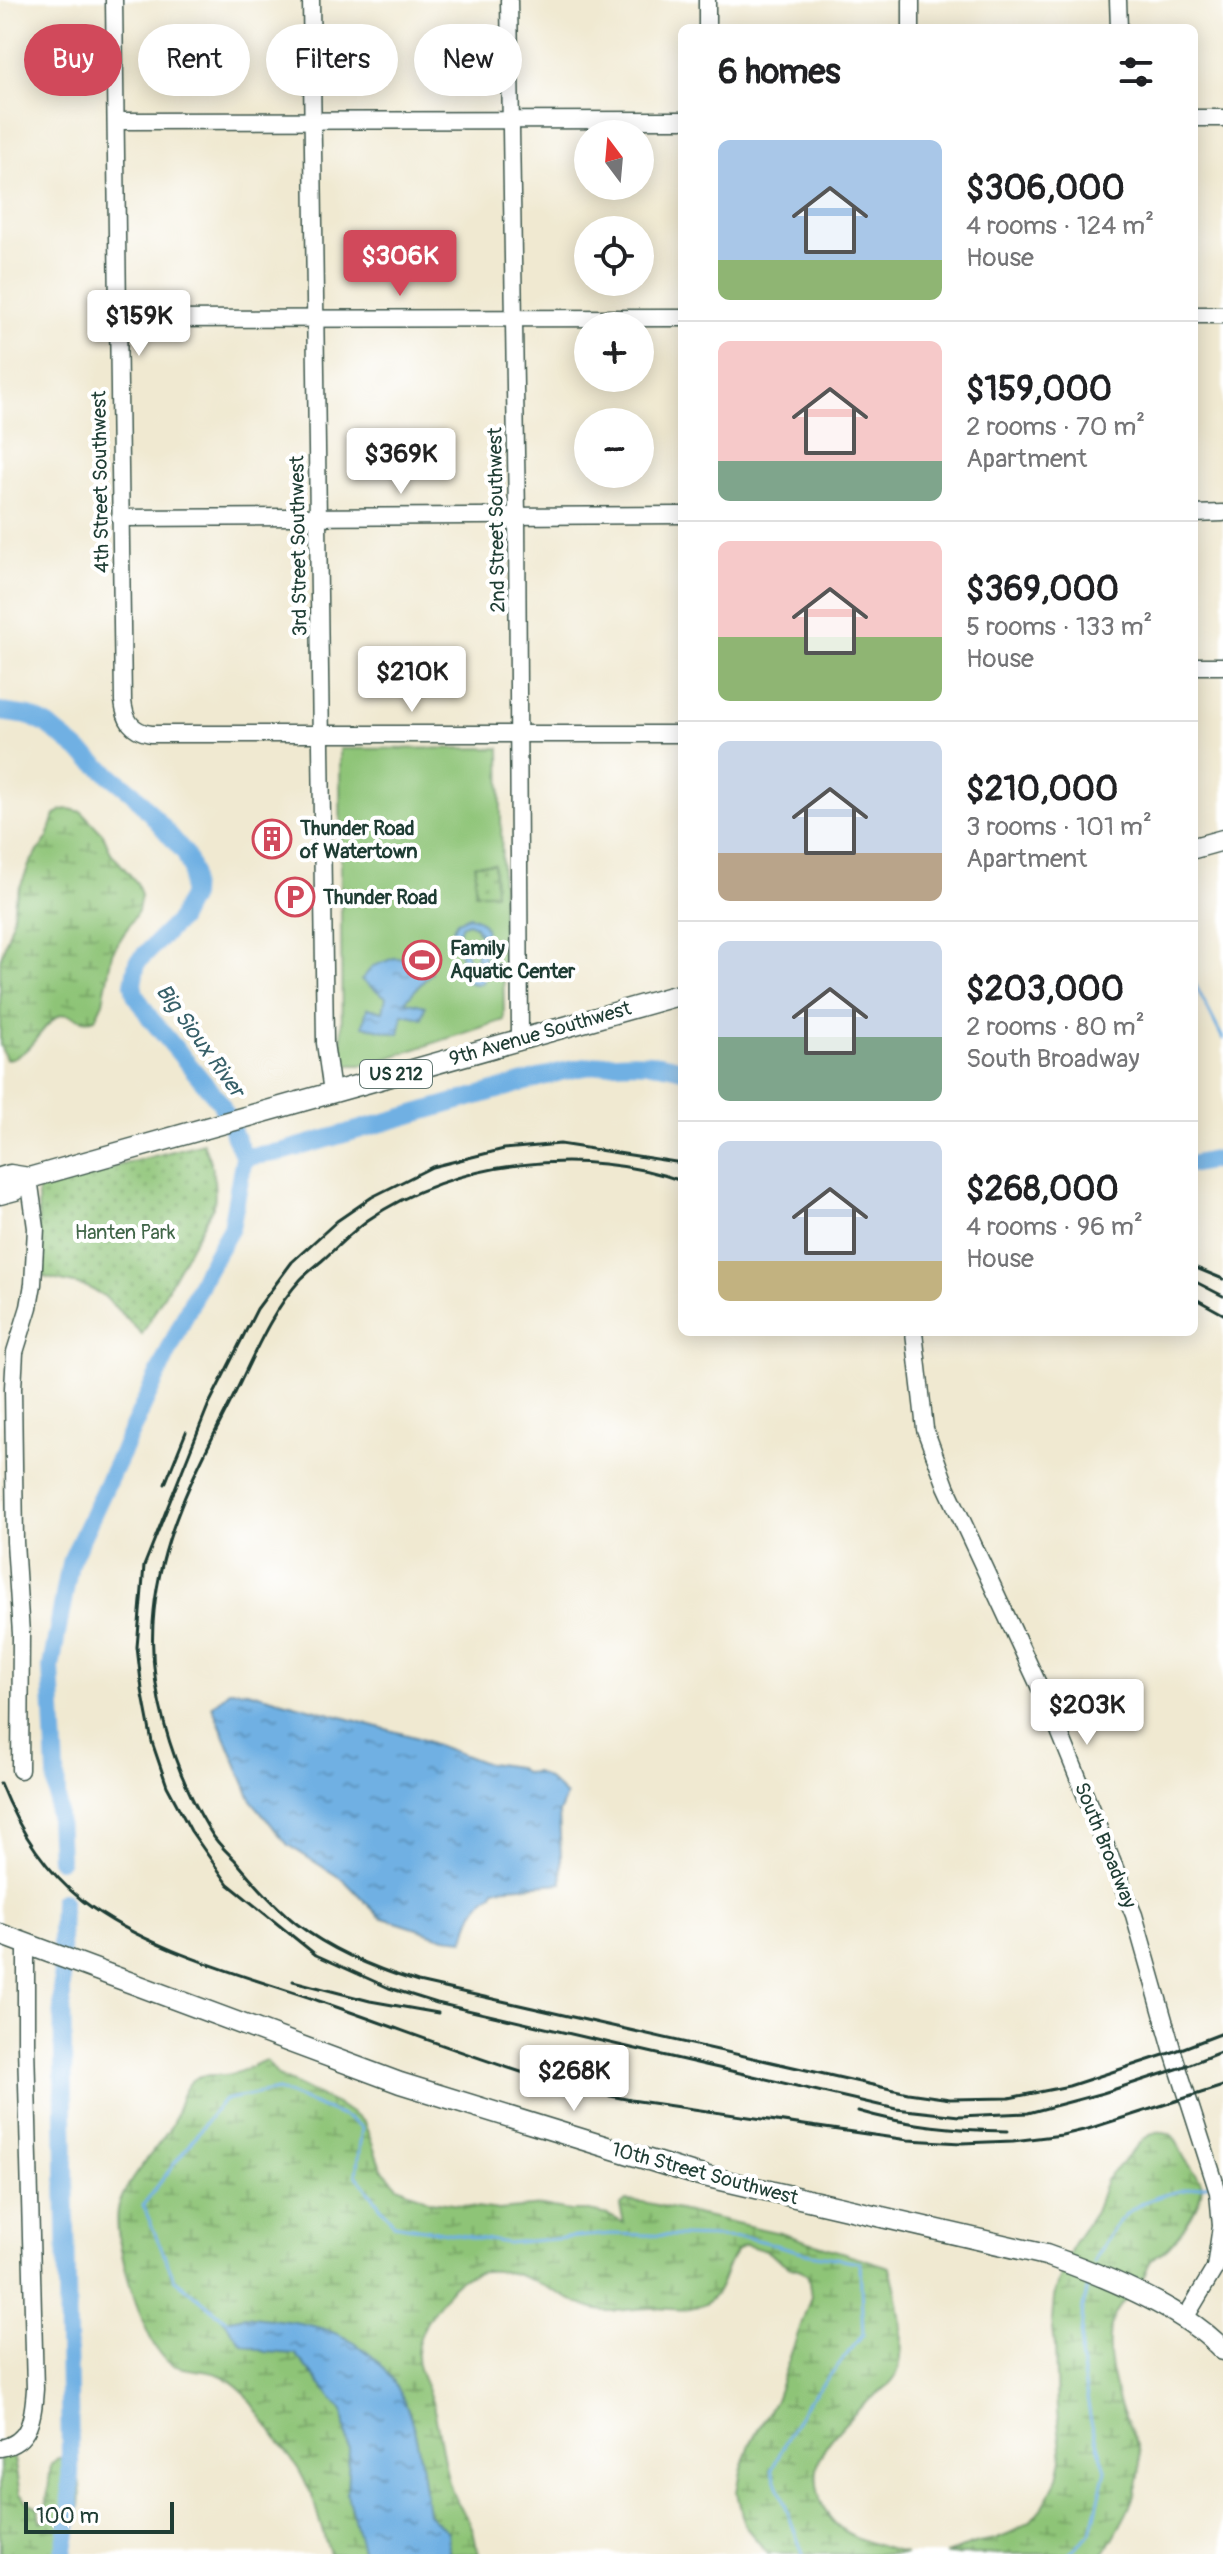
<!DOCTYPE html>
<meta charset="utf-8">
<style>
body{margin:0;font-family:Pangolin,sans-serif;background:#f6f6f6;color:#202124;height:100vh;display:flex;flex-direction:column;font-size:30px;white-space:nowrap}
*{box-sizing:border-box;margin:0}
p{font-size:26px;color:#757577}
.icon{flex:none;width:44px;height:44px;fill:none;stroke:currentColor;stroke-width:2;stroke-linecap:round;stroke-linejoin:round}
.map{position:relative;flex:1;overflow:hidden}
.side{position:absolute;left:678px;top:24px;width:520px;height:1312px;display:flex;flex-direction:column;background:#fff;border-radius:12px;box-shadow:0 4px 20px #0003}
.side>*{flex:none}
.banner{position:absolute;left:24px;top:24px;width:534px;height:72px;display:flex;gap:16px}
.needle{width:52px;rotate:344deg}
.controls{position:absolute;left:574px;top:120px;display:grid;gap:16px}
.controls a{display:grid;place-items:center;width:80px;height:80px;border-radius:50%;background:#fff;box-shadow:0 4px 20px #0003;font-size:40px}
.scale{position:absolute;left:24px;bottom:20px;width:150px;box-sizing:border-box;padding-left:8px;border:4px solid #1f3d34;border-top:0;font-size:22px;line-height:28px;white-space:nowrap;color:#1f3d34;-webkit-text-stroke:6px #fff;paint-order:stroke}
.price{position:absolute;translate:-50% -68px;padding:0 18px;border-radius:8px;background:#fff;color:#222;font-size:26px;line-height:52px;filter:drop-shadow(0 2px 4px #0008)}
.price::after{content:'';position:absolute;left:50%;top:48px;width:24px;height:18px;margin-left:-12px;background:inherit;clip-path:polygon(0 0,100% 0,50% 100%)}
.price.selected{background:#d1495b;color:#fff}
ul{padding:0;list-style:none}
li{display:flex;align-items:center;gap:24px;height:200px;padding:0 40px}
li+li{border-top:2px solid #e0e0e0}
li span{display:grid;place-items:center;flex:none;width:224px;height:160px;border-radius:12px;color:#555}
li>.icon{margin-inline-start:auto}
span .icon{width:96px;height:96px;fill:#fffc;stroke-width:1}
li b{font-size:34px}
h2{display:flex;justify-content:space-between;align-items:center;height:96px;padding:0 40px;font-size:34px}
.chip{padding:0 28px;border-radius:36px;background:#fff;box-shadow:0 4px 20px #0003;font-size:28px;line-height:72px}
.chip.selected{background:#d1495b;color:#fff}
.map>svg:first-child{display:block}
</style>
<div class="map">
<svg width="1223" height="2554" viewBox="0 0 1223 2554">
<defs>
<pattern id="wetland-marsh" width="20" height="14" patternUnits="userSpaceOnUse" patternTransform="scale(2)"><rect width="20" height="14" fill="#8ec477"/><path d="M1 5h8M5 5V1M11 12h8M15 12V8" fill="none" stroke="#73a062"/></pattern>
<pattern id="park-dots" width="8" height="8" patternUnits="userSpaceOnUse" patternTransform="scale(2)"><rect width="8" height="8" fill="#8ec477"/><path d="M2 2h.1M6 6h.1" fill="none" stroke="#73a062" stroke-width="1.8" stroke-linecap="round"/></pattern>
<pattern id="water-ripples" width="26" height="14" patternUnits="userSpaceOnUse" patternTransform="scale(2)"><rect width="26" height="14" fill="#6fb0e3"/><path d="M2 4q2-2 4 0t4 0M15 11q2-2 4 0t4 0" fill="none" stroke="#5b90b9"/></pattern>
</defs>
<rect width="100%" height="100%" fill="#fff"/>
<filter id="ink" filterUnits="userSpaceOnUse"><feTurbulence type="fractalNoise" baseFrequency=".0125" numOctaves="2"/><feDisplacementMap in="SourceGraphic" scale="16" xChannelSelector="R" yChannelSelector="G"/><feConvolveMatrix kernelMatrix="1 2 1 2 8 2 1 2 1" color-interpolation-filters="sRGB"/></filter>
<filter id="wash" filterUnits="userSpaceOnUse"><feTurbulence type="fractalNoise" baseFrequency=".006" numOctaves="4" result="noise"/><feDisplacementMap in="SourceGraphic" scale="32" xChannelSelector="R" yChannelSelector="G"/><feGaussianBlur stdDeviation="1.8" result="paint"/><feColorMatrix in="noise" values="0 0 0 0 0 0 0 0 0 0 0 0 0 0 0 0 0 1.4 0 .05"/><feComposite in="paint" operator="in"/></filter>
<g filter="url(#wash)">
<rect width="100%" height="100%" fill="#f0e9d1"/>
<!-- grass -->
<path fill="#8ec477" stroke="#568056" stroke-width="2" d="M500,748L504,1020L367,1065H342L340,749Z"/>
<!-- wetland -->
<g fill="url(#wetland-marsh)" stroke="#568056" stroke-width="2">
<path d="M69,809L82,812L103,834L111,853L137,883L141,895L138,911L112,953L103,1002L95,1019C80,1025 71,1010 59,1016C39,1026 32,1057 6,1059L0,1045V960L12,923L15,899L30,863L48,837L55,815L62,810Z"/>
<path d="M266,2060L278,2076L341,2106L364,2122L381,2168L398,2186L430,2201L499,2210L542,2206L570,2211H589L608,2215L624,2223L620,2206L626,2201L643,2202L780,2233L890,2267C898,2295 907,2343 898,2371C892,2388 870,2397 858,2410C847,2421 830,2438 823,2452C808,2480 821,2518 848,2533C866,2543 886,2548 906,2554H768L744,2525L737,2492L741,2471L750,2444L775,2400L811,2296L808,2276L801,2270L788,2266L766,2251L746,2245C718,2254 732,2303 690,2309C678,2311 665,2308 653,2308C630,2307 611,2316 588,2307C561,2298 538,2279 510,2273C483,2267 462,2272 446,2294C433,2311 418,2331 417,2353C416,2370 426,2383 431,2399C441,2429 441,2464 453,2494C457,2505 467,2514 471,2525C475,2534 475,2545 479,2554H329L312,2495L299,2470L245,2393C237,2386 230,2379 220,2375C199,2367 174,2374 159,2353C141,2328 108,2230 120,2202C131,2173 156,2152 171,2126C179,2111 180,2087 196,2078C206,2072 221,2077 232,2074C244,2071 255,2064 266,2060Z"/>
<path d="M1156,2132C1176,2130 1176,2142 1184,2157C1188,2165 1198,2174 1201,2182C1206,2200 1181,2233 1169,2246C1164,2252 1155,2255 1151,2261C1147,2266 1146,2273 1143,2278C1135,2292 1120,2302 1114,2317C1103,2341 1111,2376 1119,2401C1125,2422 1140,2441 1140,2464C1140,2495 1119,2528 1104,2554H945L978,2543L995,2540L1012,2533L1030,2522L1044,2505L1058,2477L1062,2459L1057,2412L1055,2345L1052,2321L1054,2297L1062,2272L1074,2243L1095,2212L1106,2180L1145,2138Z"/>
<path d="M6,2454L14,2459L20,2494L27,2502L38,2507L40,2521L42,2522L45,2519L51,2464L58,2458H65C93,2482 77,2524 67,2554H0V2456Z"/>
</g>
<!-- park -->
<g fill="url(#park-dots)" stroke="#568056" stroke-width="2">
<path d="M475,864H494L495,893H475Z"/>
<path d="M203,1143C212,1163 217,1183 214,1205L142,1334L104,1296L87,1287L39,1276L38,1187Z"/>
</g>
<!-- water -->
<g fill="url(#water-ripples)" stroke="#47768c" stroke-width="2" fill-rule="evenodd">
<path d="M469,916C491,921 486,934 484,951C482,961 495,996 464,980C460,972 462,968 461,959C460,942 442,945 457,921ZM468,923L475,926L480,936L476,955L480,971L473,976L468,973L467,954L458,936L461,926Z"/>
<path d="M394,958C410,958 421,961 432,972L405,1001L425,1006L422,1018L403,1014L399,1034L363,1026L367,1008L383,1011L386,997L361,980L373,966Z"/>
<path d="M230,1690L247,1691L415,1737L482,1762L516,1767L525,1773L536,1772L548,1779L566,1796L559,1813L562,1883L495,1888L493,1893C473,1905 471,1919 464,1940L445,1938L380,1917L345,1881L288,1845L252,1801L212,1706Z"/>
<path d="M245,2316C272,2320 304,2321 330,2331C413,2363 418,2438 428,2514L448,2532L449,2554H363L347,2494L349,2451L343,2411L295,2354L265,2352L242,2344L224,2320Z"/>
</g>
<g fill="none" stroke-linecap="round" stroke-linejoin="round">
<!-- stream -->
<g stroke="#6fb0e3" stroke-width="3">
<path d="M1194,982L1223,1039"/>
<path d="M1094,2263L1096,2257C1103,2245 1111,2230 1121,2219C1143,2195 1180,2192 1209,2184"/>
<path d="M227,2321L174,2278L143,2205L223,2100L278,2090L345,2117L362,2127L356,2174L394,2224L507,2243L611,2234L749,2238L810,2254L860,2262L863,2335L803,2408L772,2469L803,2554"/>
<path d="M1068,2554L1091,2533L1106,2470L1091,2422L1080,2356L1083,2307L1090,2278"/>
</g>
<!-- river -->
<g stroke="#6fb0e3" stroke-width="18">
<path d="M0,712L29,716L47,725L133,793L185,853L192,871L191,896L179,920L137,962L133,984L135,994L150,1018L220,1102L244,1157"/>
<path d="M244,1157L281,1152L560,1072C601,1063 641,1057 682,1069"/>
<path d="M1194,1164L1223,1158"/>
<path d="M60,1859L51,1667L70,1563L205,1273L231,1228L244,1157"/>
<path d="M62,1901L61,1940L71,2511L63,2554"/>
</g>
</g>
</g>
<g filter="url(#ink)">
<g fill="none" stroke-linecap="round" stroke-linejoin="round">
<defs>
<g id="minor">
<path d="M114,0L123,701C125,720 131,731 151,734H682"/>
<path d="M311,0L325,1043L332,1092"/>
<path d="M509,0L517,516L520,1039"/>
<path d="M707,0V28"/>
<path d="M911,0V28"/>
<path d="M1118,0L1119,28"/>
<path d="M1194,118H1223"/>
<path d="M116,121L682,120"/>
<path d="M1194,315H1223"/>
<path d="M119,319L682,318"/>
<path d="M1194,514L1223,513"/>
<path d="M120,518L682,515"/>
<path d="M1194,666H1223"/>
<path d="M914,1332L925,1429L946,1486L1053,1716L1134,1915L1173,2052L1218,2192L1221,2226L1215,2268L1184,2320"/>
<path d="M20,1770L21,1634L15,1542L13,1388L15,1352L29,1307L33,1284L36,1228L29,1178"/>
<path d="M0,2448C31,2443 33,2416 35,2389L26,2045V1944"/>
</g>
<g id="major">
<path d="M1194,848L1223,840"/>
<path d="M0,1178L10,1175L29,1178L682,994"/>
<path d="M0,1194L15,1190L29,1178"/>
<path d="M0,1934L400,2083L691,2173L1046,2255C1100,2274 1184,2308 1223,2350"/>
</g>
</defs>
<!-- minor casing -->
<use href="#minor" stroke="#3e574c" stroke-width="19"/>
<!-- major casing -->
<use href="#major" stroke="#3e574c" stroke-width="23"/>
<!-- minor -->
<use href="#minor" stroke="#fff" stroke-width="16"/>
<!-- major -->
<use href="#major" stroke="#fff" stroke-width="20"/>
<!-- rail -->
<g stroke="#1f3d34" stroke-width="3">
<path d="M682,1163L560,1144L504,1149L432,1167L372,1197L337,1221L292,1262L257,1309L208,1406L144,1566L137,1647L142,1690L152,1742L167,1786L191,1831L228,1884L316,1955L389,1988L437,2003L896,2109L959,2116L1028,2113L1103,2093L1180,2068L1223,2051"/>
<path d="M682,1181C584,1146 454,1160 368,1220C353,1231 339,1245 325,1258C317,1265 308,1272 301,1279C268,1315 250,1365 228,1407C195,1471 161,1538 154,1611C146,1685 172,1768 210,1831C216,1842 226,1851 235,1860C254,1883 274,1906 297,1924C333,1952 376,1969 418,1982L908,2093L950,2099L1009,2098L1069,2086L1173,2052L1223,2033"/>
<path d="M1194,1267L1223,1279"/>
<path d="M1194,1281L1223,1296"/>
<path d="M1194,1298L1223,1314"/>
<path d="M165,1484L186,1432"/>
<path d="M0,1783C18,1828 44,1870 83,1901C148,1951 244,1975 322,2002C406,2031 489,2064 575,2089L631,2100L908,2140L962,2143L1013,2141L1062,2135L1088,2129L1223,2086"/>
<path d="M293,1981L370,2001L438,2013"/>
<path d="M858,2111C908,2126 957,2130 1008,2131"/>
</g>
</g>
</g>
<!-- icons -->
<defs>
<symbol id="building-ring" viewBox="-11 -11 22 22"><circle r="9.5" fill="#fff" stroke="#d1495b" stroke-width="1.5"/><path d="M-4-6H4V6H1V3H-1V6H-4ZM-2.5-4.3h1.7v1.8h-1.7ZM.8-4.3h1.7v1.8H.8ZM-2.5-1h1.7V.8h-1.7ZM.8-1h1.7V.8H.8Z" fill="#d1495b"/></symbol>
<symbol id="parking-ring" viewBox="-11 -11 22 22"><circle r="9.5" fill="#fff" stroke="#d1495b" stroke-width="1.5"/><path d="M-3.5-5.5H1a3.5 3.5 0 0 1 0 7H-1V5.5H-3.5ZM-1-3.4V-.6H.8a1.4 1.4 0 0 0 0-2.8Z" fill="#d1495b"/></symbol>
<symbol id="stadium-ring" viewBox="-11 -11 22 22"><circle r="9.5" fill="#fff" stroke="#d1495b" stroke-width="1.5"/><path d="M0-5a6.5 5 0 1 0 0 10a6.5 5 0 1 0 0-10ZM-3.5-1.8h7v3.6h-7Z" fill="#d1495b"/></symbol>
</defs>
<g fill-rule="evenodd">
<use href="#building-ring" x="250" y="817" width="44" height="44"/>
<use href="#parking-ring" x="273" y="875" width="44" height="44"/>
<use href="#stadium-ring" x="400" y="938" width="44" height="44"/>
</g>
<g text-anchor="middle" stroke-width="8" stroke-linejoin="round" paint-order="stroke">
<!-- shield labels -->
<rect fill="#fff" stroke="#627771" stroke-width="2" x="360" y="1060" width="72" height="28" rx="6"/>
<g font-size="18" font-weight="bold" fill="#1f3d34">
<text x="396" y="1080">US 212</text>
</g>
<!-- street labels -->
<g font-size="20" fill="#1f3d34" stroke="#fff">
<text transform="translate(100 482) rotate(-91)" y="7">4th Street Southwest</text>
<text transform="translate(496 520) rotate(-91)" y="7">2nd Street Southwest</text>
<text transform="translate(298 546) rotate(-91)" y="7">3rd Street Southwest</text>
<text transform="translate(540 1033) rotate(-16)" y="7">9th Avenue Southwest</text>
<text transform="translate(1106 1845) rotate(68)" y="7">South Broadway</text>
<text transform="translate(705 2173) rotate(15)" y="7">10th Street Southwest</text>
</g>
<!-- poi labels -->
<g font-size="20" font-weight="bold" fill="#1f3d34" stroke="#fff" text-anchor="start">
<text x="300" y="835">Thunder Road<tspan x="300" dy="23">of Watertown</tspan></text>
<text x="323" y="904">Thunder Road</text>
<text x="450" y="955">Family<tspan x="450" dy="23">Aquatic Center</tspan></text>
</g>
<!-- park labels -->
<g font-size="20" fill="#406648" stroke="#fff">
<text x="125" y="1239">Hanten Park</text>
</g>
<!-- water labels -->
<g font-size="22" font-style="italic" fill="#376069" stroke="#fff">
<text transform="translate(201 1040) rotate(54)" y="8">Big Sioux River</text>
</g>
</g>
</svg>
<div class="controls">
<a><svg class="needle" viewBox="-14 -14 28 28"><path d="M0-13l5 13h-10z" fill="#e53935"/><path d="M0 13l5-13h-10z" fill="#757577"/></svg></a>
<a><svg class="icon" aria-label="locate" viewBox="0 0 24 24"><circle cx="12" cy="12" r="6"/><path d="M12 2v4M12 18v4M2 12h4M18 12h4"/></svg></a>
<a>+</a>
<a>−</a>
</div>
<div class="scale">100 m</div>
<b class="price selected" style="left:400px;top:298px">$306K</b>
<b class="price" style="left:139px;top:358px">$159K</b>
<b class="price" style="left:401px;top:496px">$369K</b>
<b class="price" style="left:412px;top:714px">$210K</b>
<b class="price" style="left:1087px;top:1747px">$203K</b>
<b class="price" style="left:574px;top:2113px">$268K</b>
<div class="banner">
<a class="chip selected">Buy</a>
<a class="chip">Rent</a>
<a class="chip">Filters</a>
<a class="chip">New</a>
</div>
<section class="side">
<h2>6 homes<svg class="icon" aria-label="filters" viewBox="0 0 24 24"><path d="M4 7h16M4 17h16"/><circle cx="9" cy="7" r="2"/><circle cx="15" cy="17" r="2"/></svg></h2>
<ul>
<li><span style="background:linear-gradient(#a9c7e8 75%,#8fb573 0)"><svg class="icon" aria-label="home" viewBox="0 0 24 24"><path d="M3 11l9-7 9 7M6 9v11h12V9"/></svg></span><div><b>$306,000</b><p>4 rooms · 124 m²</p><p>House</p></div></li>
<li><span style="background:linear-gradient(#f6c9c9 75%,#7fa58c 0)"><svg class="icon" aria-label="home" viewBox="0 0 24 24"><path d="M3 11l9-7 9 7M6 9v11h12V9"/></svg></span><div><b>$159,000</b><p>2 rooms · 70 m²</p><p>Apartment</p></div></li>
<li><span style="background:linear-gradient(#f6c9c9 60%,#8fb573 0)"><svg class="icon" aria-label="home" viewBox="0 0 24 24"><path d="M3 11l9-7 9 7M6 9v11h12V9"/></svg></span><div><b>$369,000</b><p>5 rooms · 133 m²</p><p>House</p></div></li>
<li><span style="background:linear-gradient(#c9d6e8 70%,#b9a48a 0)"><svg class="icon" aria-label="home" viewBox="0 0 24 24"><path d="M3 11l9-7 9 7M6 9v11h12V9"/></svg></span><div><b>$210,000</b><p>3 rooms · 101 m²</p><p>Apartment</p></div></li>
<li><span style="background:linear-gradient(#c9d6e8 60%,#7fa58c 0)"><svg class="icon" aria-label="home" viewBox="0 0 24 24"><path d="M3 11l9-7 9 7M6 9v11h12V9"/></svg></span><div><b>$203,000</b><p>2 rooms · 80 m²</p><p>South Broadway</p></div></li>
<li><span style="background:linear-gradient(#c9d6e8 75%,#c2b280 0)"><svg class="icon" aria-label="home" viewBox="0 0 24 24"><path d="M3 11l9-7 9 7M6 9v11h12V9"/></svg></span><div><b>$268,000</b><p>4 rooms · 96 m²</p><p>House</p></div></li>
</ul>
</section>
</div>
